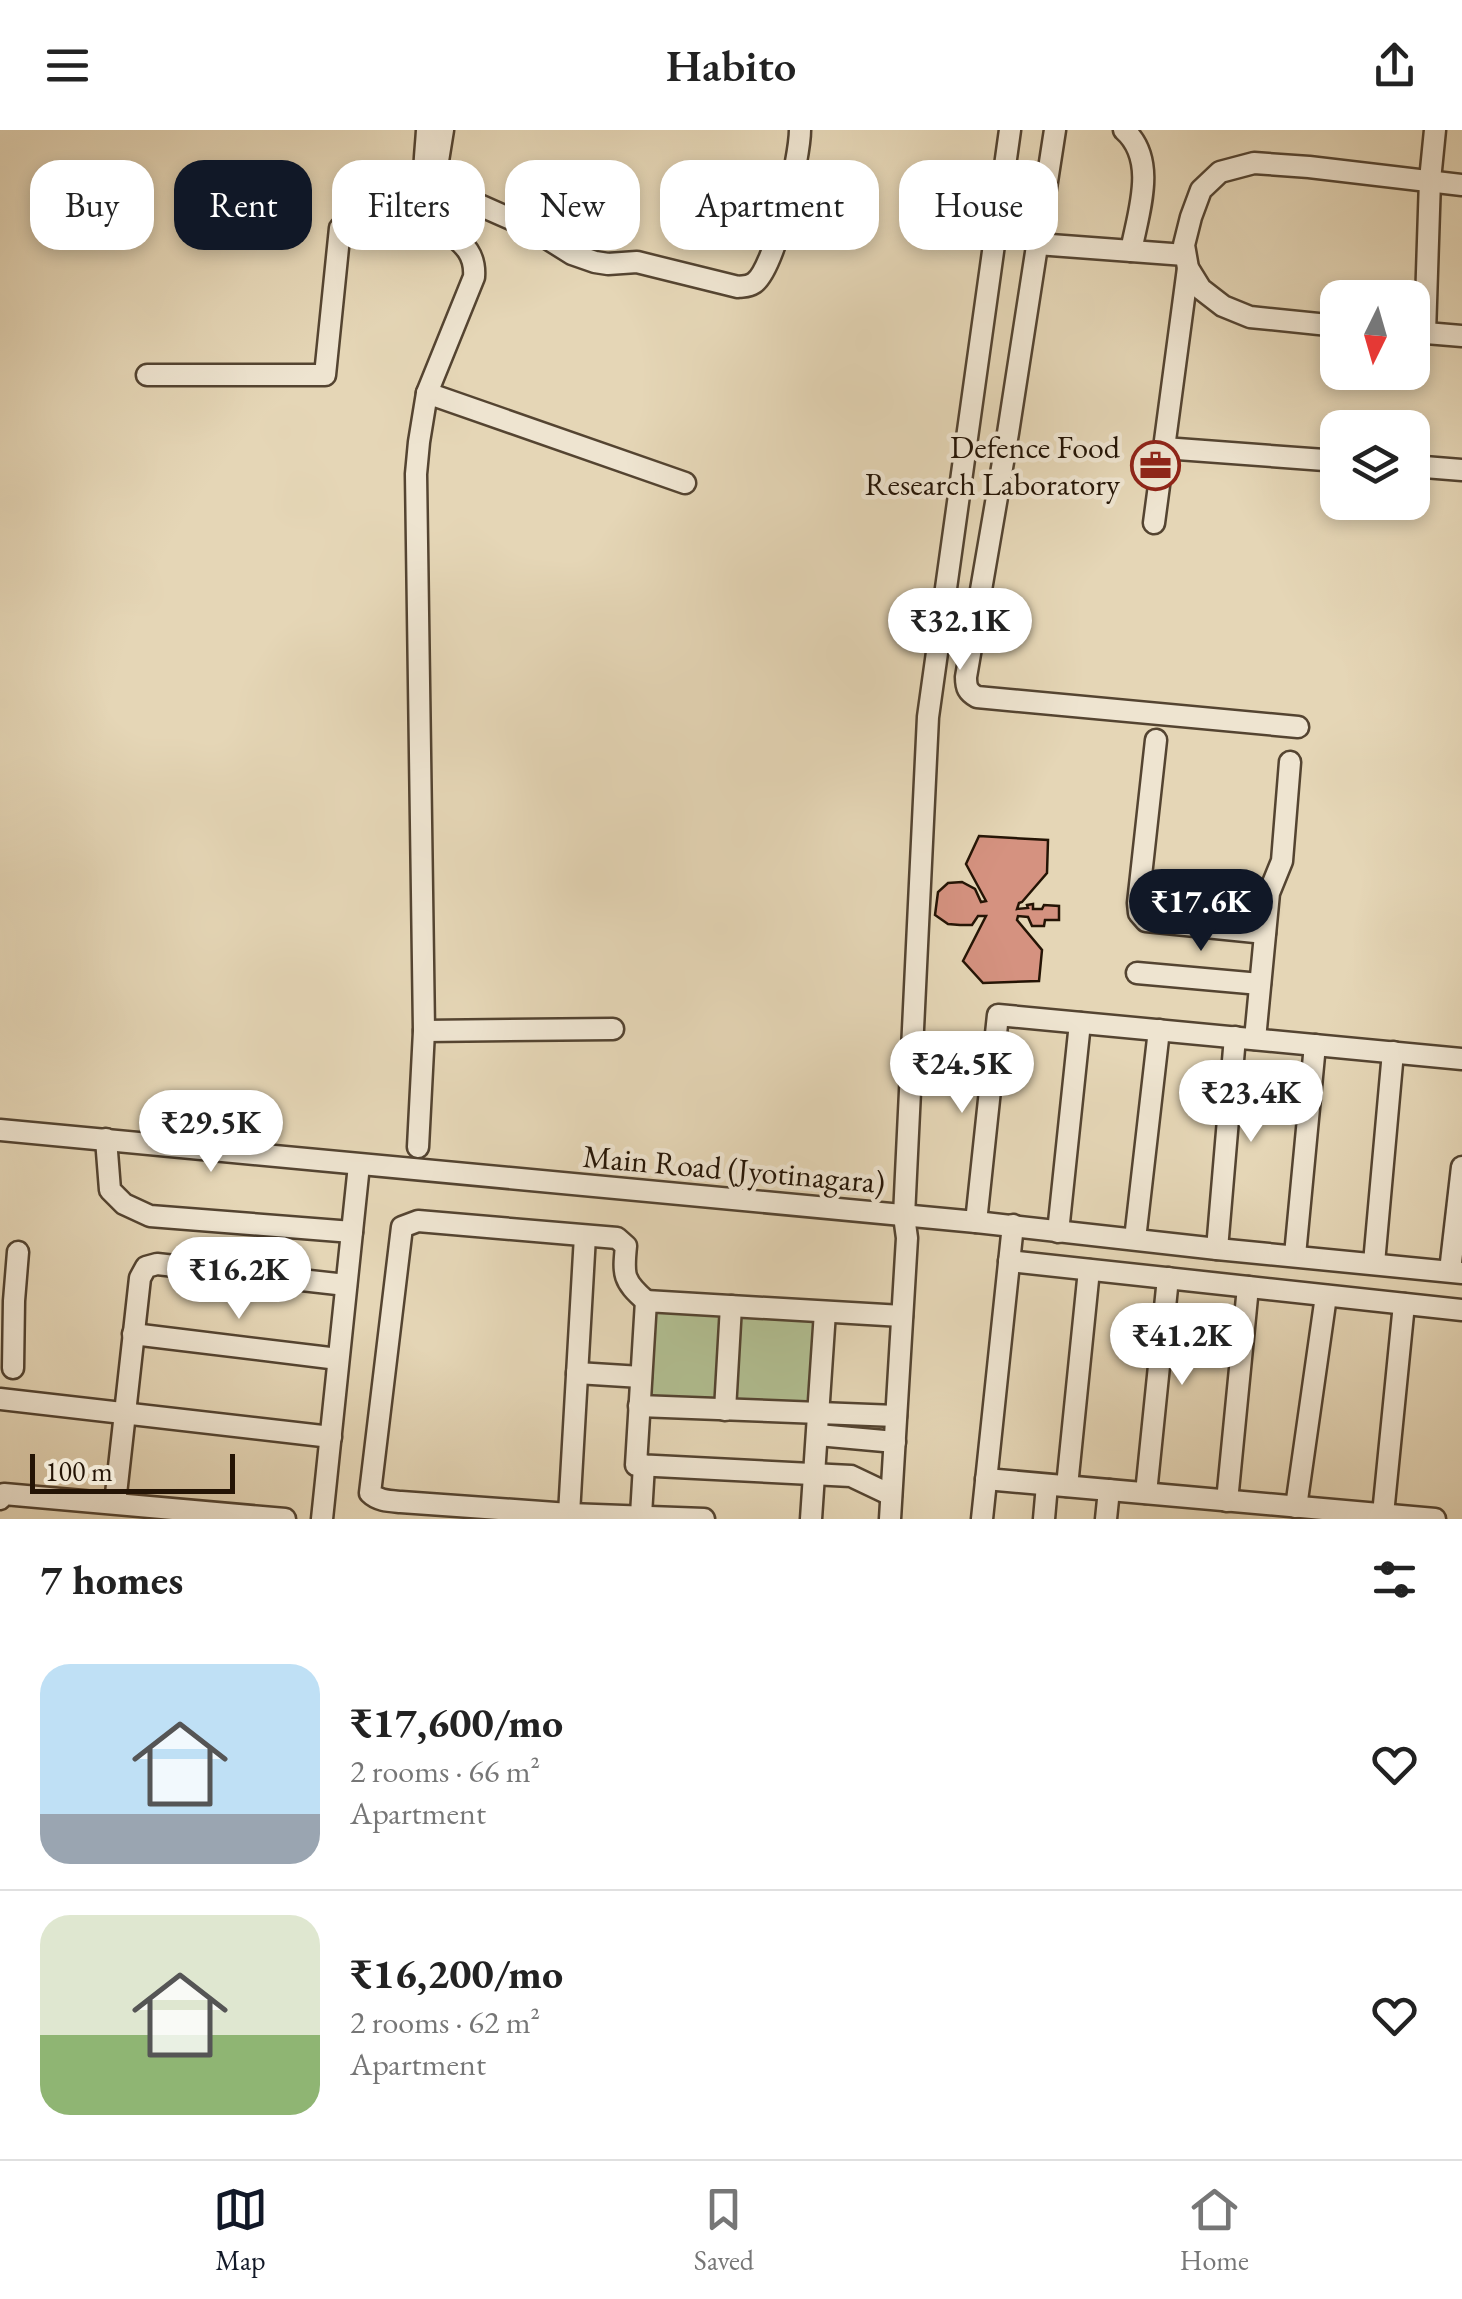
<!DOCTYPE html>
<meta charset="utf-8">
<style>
body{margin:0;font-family:"EB Garamond",serif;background:#f2f2f2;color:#222;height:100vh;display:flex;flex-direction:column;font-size:38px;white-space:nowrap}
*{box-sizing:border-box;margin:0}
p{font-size:32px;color:#767676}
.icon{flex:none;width:55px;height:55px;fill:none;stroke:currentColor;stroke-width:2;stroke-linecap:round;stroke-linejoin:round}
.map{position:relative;height:1389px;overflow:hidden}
.drawer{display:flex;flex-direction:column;background:#fff;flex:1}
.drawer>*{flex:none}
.hud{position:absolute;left:30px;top:30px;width:1402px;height:90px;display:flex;gap:20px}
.needle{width:65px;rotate:185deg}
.buttons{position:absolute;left:1320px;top:150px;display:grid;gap:20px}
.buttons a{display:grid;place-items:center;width:110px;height:110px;border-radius:20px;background:#fff;box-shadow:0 5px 15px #0003;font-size:50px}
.scale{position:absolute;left:30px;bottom:25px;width:205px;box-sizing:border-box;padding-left:10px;border:5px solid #241405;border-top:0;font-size:28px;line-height:35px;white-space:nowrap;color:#241405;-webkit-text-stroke:8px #eee4d0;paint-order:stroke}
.price{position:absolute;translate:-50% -85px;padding:0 22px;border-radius:35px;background:#fff;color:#222;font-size:32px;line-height:65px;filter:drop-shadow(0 2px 5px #0008)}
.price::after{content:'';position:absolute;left:50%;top:60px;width:30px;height:22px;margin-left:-15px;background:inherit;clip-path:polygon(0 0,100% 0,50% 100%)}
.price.current{background:#111827;color:#fff}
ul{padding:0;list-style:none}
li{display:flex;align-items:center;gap:30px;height:250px;padding:0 40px}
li+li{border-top:2px solid #e0e0e0}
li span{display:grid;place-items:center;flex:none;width:280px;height:200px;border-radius:30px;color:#555}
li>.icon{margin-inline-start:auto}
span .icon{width:120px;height:120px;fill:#fffc;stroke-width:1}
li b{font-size:42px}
h2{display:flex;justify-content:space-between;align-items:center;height:120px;padding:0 40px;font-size:42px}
.tag{padding:0 35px;border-radius:30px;background:#fff;box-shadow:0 5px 15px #0003;font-size:35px;line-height:90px}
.tag.current{background:#111827;color:#fff}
header{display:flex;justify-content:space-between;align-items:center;height:130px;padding:0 40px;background:#fff;font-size:45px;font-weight:600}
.tab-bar{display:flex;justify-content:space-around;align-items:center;height:140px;border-top:2px solid #e0e0e0;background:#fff;font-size:28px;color:#767676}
.tab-bar a{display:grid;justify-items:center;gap:5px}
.tab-bar .current{color:#111827}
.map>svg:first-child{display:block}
</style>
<header><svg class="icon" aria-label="menu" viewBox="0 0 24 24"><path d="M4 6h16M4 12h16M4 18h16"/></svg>Habito<svg class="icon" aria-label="share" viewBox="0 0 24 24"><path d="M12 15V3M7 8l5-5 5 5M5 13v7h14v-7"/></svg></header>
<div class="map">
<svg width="1462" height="1389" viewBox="0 0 1462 1389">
<rect width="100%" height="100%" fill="#e5d6b6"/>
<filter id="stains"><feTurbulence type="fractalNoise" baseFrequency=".002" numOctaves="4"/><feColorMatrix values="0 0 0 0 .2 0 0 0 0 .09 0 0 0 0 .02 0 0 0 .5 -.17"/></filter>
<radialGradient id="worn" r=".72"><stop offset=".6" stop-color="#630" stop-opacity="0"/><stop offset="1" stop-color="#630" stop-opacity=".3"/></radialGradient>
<!-- green -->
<g fill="#b1be91" stroke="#6a694b" stroke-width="2.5">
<path d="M654,1178L723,1182L718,1273L648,1269Z"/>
<path d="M738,1184L818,1188L814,1277L733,1273Z"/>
</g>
<!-- building -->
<path fill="#d59280" stroke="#241405" stroke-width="2.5" d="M979,706L1048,710L1047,743L1022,772L1019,773L1017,779L1028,778L1027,775L1033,774V779H1042L1044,775L1059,776V790H1045L1044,796H1032L1028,787L1018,786L1017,790L1042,820L1039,851L983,853L963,831L986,786H978L972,795H960L948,794L935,785L938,762L948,753L962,752L975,759L981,772L986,771L966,734Z"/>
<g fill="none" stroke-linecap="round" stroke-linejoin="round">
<defs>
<g id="minor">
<path d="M443,0L438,31L442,52L452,63L529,97L572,124L595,132L608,134L637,132L738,157C744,156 748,157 754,153C775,139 800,27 800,0"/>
<path d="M1055,0L1008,303L966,547C966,558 968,562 977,567L1298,597"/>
<path d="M1124,0C1158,30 1138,83 1131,121"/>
<path d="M1037,114L1185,125"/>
<path d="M1338,196L1250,187L1223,176L1201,159L1188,138L1184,115L1191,87L1201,60L1220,42L1254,33L1309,37L1462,55"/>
<path d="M1414,202L1462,206"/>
<path d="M1425,203L1430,50L1435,0"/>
<path d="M147,245H325L340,98L348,90L445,98"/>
<path d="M427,263L685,353"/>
<path d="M1164,318L1338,331"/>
<path d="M1412,336L1462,340"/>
<path d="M1154,393L1188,138"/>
<path d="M1156,610L1138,773L1139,783L1146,791L1265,803"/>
<path d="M1137,843L1260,854"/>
<path d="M424,901L613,899"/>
<path d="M1255,909L1269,763L1282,731L1290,632"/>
<path d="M0,1000L976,1092L1217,1119L1462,1143"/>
<path d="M106,1009L110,1060L124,1074L150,1086L352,1102"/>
<path d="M418,1017L424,901L416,344L419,312L427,263L474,147C477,109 441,107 429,78C420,58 426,22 427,0"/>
<path d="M976,1092L998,885L1462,929"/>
<path d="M1058,1102L1080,893"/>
<path d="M1135,1109L1159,900"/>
<path d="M1217,1119L1235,907"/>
<path d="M1295,1125L1315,915"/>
<path d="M1009,1131L1462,1180"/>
<path d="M1374,1133L1393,922"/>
<path d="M1450,1141L1462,1037"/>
<path d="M646,1171C623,1151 623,1145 626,1116L617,1108L418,1091L402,1097L370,1363C378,1371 390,1371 401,1372L569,1384L704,1389"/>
<path d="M133,1204L338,1229"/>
<path d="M13,1238L14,1171L18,1122"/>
<path d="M577,1243L641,1247"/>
<path d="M0,1269L331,1307"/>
<path d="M639,1276L896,1286"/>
<path d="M725,1280L731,1176"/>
<path d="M818,1305L895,1312"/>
<path d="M986,1349L1435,1389"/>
<path d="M1067,1356L1089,1140"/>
<path d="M1146,1363L1168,1148"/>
<path d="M891,1365L851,1346L636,1335L646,1171L902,1186"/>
<path d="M0,1369L4,1364L285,1389"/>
<path d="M1227,1371L1248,1157"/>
<path d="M115,1373L140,1148L146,1137L157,1134L346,1155"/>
<path d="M1296,1377L1326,1166"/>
<path d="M569,1384L585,1106"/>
<path d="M1383,1384L1404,1174"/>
<path d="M641,1385L644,1335"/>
<path d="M322,1389L359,1035"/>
<path d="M811,1389L825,1182"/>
<path d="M890,1389L907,1108L904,1086L928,587L1010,0"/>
<path d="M982,1389L1013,1095"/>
<path d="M1044,1389L1047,1355"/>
<path d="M1106,1389L1109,1360"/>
</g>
</defs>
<!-- minor casing -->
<use href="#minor" stroke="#544431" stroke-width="25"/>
<!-- minor -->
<use href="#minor" stroke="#eee4d0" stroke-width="20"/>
</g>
<!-- icons -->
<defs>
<symbol id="office-ring" viewBox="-11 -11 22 22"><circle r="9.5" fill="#eee4d0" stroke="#8f2418" stroke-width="1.5"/><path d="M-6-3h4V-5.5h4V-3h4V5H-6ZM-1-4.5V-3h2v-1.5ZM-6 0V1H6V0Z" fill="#8f2418"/></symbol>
</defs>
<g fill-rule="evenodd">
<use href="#office-ring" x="1128" y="308" width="55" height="55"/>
</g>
<g text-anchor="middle" stroke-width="9" stroke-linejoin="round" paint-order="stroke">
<!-- poi labels -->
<g font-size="32" fill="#241405" stroke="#eee4d0" text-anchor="end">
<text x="1120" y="328">Defence Food<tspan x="1120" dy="37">Research Laboratory</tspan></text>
</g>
<!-- street labels -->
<g font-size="32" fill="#241405" stroke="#eee4d0">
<text transform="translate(734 1039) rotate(5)" y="11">Main Road (Jyotinagara)</text>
</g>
</g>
<rect width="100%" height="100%" filter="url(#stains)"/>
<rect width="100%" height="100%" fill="url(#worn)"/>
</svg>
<div class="buttons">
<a><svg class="needle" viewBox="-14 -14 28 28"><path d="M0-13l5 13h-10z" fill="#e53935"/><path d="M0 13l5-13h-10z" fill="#767676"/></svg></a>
<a><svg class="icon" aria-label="layers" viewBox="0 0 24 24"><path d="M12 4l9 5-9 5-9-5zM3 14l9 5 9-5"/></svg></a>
</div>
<div class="scale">100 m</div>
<b class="price" style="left:960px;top:543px">₹32.1K</b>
<b class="price current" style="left:1201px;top:824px">₹17.6K</b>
<b class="price" style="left:962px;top:986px">₹24.5K</b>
<b class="price" style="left:1251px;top:1015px">₹23.4K</b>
<b class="price" style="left:211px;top:1045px">₹29.5K</b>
<b class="price" style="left:239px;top:1192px">₹16.2K</b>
<b class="price" style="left:1182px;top:1258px">₹41.2K</b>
<div class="hud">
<a class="tag">Buy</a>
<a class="tag current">Rent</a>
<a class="tag">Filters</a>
<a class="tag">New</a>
<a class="tag">Apartment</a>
<a class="tag">House</a>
</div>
</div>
<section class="drawer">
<h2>7 homes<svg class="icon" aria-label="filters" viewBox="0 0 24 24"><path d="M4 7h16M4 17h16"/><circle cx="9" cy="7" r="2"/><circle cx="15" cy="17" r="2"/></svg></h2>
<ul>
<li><span style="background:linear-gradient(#bfe0f5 75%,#9aa5b1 0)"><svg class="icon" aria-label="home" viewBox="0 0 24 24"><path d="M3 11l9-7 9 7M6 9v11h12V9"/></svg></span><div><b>₹17,600/mo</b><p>2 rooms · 66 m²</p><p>Apartment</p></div><svg class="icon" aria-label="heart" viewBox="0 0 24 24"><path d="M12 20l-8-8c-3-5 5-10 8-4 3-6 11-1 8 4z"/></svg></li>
<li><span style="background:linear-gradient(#dfe7d0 60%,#8fb573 0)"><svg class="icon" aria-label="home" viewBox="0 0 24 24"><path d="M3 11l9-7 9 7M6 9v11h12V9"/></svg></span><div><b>₹16,200/mo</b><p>2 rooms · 62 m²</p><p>Apartment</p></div><svg class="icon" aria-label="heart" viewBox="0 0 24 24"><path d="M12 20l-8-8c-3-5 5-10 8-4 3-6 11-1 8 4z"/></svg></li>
</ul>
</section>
<nav class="tab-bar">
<a class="current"><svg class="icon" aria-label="map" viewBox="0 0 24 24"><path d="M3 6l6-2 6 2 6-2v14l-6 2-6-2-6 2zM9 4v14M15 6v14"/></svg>Map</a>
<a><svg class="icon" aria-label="saved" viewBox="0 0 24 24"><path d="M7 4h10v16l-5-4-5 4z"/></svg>Saved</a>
<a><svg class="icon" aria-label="home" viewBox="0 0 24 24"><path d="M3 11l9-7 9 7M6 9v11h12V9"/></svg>Home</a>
</nav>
